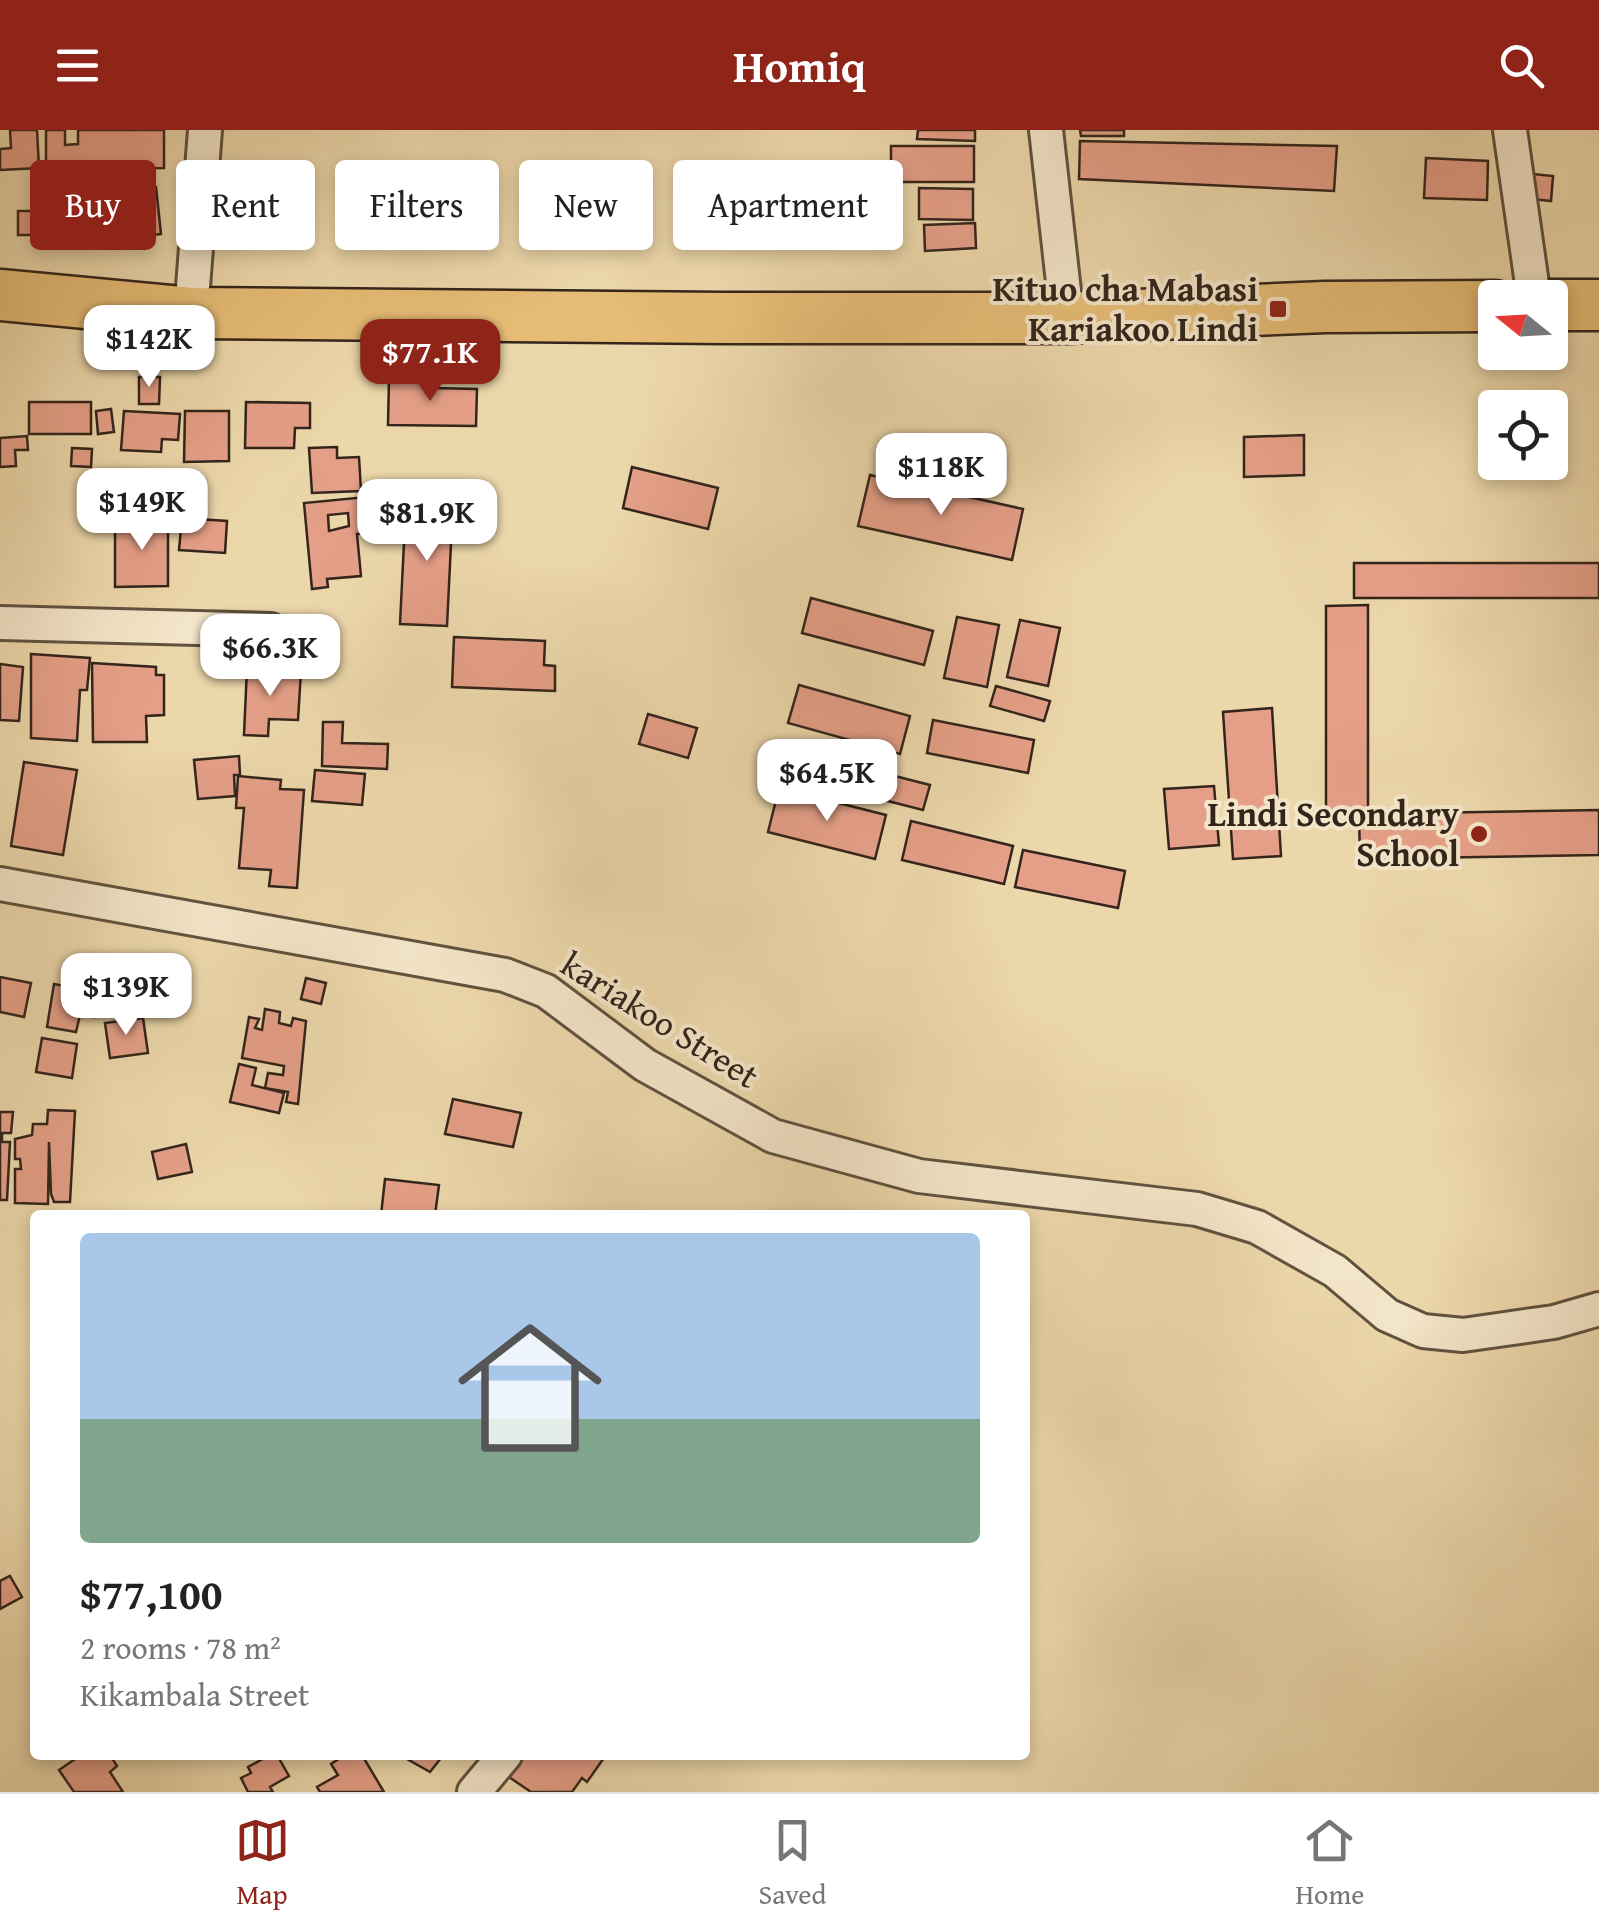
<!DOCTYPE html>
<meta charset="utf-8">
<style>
body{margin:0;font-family:"Gentium Book Plus",serif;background:#f2f2f2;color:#222;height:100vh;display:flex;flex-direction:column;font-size:38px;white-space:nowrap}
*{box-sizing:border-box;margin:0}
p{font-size:32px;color:#767676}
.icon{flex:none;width:55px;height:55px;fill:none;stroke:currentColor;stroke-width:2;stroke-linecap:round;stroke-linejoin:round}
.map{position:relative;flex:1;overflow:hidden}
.details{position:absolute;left:30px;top:1080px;width:1000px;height:550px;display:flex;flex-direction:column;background:#fff;border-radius:10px;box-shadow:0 5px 15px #0003}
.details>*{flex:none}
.hud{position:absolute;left:30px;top:30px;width:1000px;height:90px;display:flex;gap:20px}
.needle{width:65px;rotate:288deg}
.tools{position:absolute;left:1478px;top:150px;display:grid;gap:20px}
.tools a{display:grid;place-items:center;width:90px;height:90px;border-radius:10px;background:#fff;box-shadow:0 5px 15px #0003;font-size:50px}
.price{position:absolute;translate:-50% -85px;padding:0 22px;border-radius:20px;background:#fff;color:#222;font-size:32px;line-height:65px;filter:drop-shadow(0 2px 5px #0008)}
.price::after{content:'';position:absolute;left:50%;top:60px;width:30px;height:22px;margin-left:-15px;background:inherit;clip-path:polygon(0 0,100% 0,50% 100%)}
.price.active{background:#8f2418;color:#fff}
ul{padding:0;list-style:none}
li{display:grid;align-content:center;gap:20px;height:530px;padding:0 50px}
li span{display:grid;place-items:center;height:310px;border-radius:10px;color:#555}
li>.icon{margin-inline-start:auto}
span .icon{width:180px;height:180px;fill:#fffc;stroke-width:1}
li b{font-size:42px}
.tag{padding:0 35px;border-radius:10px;background:#fff;box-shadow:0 5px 15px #0003;font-size:35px;line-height:90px}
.tag.active{background:#8f2418;color:#fff}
header{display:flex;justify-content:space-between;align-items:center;height:130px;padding:0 50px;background:#8f2418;color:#fff;font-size:45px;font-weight:600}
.tab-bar{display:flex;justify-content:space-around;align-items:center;height:140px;border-top:2px solid #e0e0e0;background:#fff;font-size:28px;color:#767676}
.tab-bar a{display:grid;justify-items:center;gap:5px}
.tab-bar .active{color:#8f2418}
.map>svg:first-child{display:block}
</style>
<header><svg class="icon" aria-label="menu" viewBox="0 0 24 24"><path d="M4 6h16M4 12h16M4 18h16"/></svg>Homiq<svg class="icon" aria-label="search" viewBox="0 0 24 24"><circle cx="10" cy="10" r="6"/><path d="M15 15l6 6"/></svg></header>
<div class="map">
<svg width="1599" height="1662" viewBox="0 0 1599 1662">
<rect width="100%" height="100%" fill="#ecd7aa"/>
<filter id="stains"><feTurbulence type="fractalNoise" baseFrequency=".002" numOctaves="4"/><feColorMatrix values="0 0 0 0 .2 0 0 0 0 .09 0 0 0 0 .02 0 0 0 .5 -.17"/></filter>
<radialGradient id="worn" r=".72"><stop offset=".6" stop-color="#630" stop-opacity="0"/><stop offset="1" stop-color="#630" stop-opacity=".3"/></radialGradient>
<!-- building -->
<g fill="#e59f88" stroke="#33251b" stroke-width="2.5" fill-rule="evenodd">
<path d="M10,0H37L39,38L0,40V19L11,18Z"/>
<path d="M46,0H65V15L78,14V0H164V38L46,40Z"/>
<path d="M918,0H975V11L917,9Z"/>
<path d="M1080,0H1124V6H1081Z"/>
<path d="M1080,11L1337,16L1334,61L1079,49Z"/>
<rect x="891" y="16" width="83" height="36"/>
<path d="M1426,28L1488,31L1487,70L1424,68Z"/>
<path d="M1533,44L1553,46L1551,71L1532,69Z"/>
<path d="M112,48L114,70L81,73L79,51Z"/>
<path d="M156,57L161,104L130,108L126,60Z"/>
<path d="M919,58L973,59V90L919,89Z"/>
<rect x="18" y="81" width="26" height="24"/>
<path d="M975,93L976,118L925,121L924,95Z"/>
<path d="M139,247H160L159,274H139Z"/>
<path d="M389,249L435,250L434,258L477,259L476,296L388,295Z"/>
<rect x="29" y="272" width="62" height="32"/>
<path d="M246,272L310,273V298H295L294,318H245Z"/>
<path d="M111,279L114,302L98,304L96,281Z"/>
<path d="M124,281L180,284L178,310L162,309L161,322L121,320Z"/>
<path d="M185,281H229V331L184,332Z"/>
<path d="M1304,305V345L1244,347V307Z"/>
<path d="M27,306L28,320H15L16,336L0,337V308Z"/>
<path d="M337,317V328L359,327L361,361L312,363L309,318Z"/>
<path d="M72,318L92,319L91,337L71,336Z"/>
<path d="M632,337L718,358L708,399L623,378Z"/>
<path d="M870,345L1023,379L1012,430L858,396Z"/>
<path d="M366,367L370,403L357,404L361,446L327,449L328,457L312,459L304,373ZM348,383L349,396L329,401L328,385Z"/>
<path d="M406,372L453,373L447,496L400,494Z"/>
<path d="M182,388L227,391L225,423L179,420Z"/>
<path d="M168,389V456L115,457V390Z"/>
<rect x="1354" y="433" width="245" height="35"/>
<path d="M811,468L933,501L924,535L802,503Z"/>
<path d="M1368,475V680H1326V476Z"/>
<path d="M957,487L999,495L987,557L944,548Z"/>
<path d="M1020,490L1060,498L1048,556L1007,547Z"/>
<path d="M454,507L545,511L544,535L555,536V561L452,557Z"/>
<path d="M31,524L90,528L87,560H80L77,611L31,608Z"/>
<path d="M92,533L156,537V545H164V585L146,586L147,612H93Z"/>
<path d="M0,534L23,537L19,591L0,590Z"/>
<path d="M247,538L301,541L298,590L269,589L268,606L244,605Z"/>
<path d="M799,555L910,586L900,624L788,593Z"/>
<path d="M996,556L1050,571L1044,591L990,576Z"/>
<path d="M1272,578L1281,726L1233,729L1223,582Z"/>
<path d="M648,584L697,598L688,628L639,614Z"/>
<path d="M933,590L1034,610L1028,643L927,623Z"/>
<path d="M323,592H343L342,613L388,614L387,639L322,636Z"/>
<path d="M239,626L240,645H234L235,666L198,669L194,630Z"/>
<path d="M24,632L77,640L63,725L11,716Z"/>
<path d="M315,640L365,644L362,675L312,671Z"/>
<path d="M883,643L930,655L923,680L876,668Z"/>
<path d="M238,646L281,650L280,659L304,660L297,758L269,756L271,740L239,738L244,678H236Z"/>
<path d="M1214,656L1219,715L1169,719L1164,659Z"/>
<path d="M779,658L886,685L875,729L768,702Z"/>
<path d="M1599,680V725L1360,729L1359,684Z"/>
<path d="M911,691L1013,716L1004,754L902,730Z"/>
<path d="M1023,720L1125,741L1118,778L1015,757Z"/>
<path d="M0,847L31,853L24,887L0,882Z"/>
<path d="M306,848L326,853L321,874L301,869Z"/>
<path d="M54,854L98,862L94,887L80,885L76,902L47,897Z"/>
<path d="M265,879L280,882L279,893L291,896L293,888L306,891L298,974L286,972L288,962L265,958L268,943L283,945L284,936L242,928L249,887L259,889L255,898L262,900Z"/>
<path d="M143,888L148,923L110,928L105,893Z"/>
<path d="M42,908L77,914L72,948L36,942Z"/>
<path d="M239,934L256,938L252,955L284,963L279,983L230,972Z"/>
<path d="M453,969L521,983L513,1017L445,1004Z"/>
<path d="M48,980L75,981L70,1072H54L51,1064L49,1012L48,1074L15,1073V1039H21L20,1029H15V1009L32,1005L33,994H47Z"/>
<path d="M0,982H13L11,1003H2V1012H10L7,1070H0Z"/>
<path d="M186,1014L192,1042L158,1049L152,1022Z"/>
<path d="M385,1049L439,1055L435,1085H381Z"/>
<path d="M10,1446L22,1467L0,1479V1451Z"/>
<path d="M81,1625H110L117,1636L110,1642L123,1662H74L59,1640Z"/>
<path d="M270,1625H277L289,1646L270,1657L273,1662H248L241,1648L251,1643L248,1637Z"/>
<path d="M345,1625H362L384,1662H320L317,1657L338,1645L331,1634Z"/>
<path d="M400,1625H437L441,1628L430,1642Z"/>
<path d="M525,1625H606L587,1652L582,1648L572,1662H531L509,1647Z"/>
</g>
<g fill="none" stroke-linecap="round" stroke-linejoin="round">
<defs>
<g id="minor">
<path d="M1046,0L1067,188"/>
<path d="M1510,0L1534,168"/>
<path d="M191,183L205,0"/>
<path d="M0,493L271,500"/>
<path d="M0,754L505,845L546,861L645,935L773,1006L919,1046L1197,1079L1257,1097L1335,1141L1387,1185L1423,1201L1463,1205L1554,1192L1599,1179"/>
<path d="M474,1662L505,1625"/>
</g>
<g id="highway">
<path d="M0,165L191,183L724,188H1067L1325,177L1495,176"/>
<path d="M1550,175H1599"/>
</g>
</defs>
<!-- minor casing -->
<use href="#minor" stroke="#61523f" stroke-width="38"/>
<!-- highway casing -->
<use href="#highway" stroke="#33251b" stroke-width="55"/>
<!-- minor -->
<use href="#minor" stroke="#f3e5c8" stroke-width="32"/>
<!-- highway -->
<use href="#highway" stroke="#e6bc75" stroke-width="50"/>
</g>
<!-- markers -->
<g fill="#8f2418" stroke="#f3e5c8" stroke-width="4">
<rect x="1268" y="169" width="20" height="20" rx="5"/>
<circle cx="1479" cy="704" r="10"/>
</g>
<g text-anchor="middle" stroke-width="8" stroke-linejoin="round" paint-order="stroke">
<!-- poi labels -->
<g font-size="35" font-weight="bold" fill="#33251b" stroke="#f3e5c8" text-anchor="end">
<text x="1258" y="171">Kituo cha Mabasi<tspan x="1258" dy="40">Kariakoo Lindi</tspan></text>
<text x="1459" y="696">Lindi Secondary<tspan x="1459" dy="40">School</tspan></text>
</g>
<!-- street labels -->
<g font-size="35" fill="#33251b" stroke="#f3e5c8">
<text transform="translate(660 890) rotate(32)" y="12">kariakoo Street</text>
</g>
</g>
<rect width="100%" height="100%" filter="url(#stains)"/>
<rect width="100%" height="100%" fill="url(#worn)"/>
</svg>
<div class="tools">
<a><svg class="needle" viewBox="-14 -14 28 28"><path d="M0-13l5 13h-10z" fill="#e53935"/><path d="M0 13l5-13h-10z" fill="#767676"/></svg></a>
<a><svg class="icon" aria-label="locate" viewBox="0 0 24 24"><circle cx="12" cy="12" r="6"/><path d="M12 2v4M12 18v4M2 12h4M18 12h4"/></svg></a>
</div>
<b class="price" style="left:149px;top:260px">$142K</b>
<b class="price active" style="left:430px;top:274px">$77.1K</b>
<b class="price" style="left:941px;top:388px">$118K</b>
<b class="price" style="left:142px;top:423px">$149K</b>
<b class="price" style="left:427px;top:434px">$81.9K</b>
<b class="price" style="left:270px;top:569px">$66.3K</b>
<b class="price" style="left:827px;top:694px">$64.5K</b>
<b class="price" style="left:126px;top:908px">$139K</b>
<div class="hud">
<a class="tag active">Buy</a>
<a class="tag">Rent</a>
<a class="tag">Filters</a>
<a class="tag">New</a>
<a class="tag">Apartment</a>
</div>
<section class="details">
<ul>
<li><span style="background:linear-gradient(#a9c7e8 60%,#7fa58c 0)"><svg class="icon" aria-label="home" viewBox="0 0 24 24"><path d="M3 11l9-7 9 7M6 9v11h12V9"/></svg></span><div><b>$77,100</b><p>2 rooms · 78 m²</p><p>Kikambala Street</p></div></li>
</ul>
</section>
</div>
<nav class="tab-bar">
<a class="active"><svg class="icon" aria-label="map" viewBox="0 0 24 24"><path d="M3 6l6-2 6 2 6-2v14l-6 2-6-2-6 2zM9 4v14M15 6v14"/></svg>Map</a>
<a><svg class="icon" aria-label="saved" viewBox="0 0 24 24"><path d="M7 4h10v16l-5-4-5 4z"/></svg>Saved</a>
<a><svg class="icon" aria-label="home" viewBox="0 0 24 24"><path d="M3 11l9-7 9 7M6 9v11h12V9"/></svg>Home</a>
</nav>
